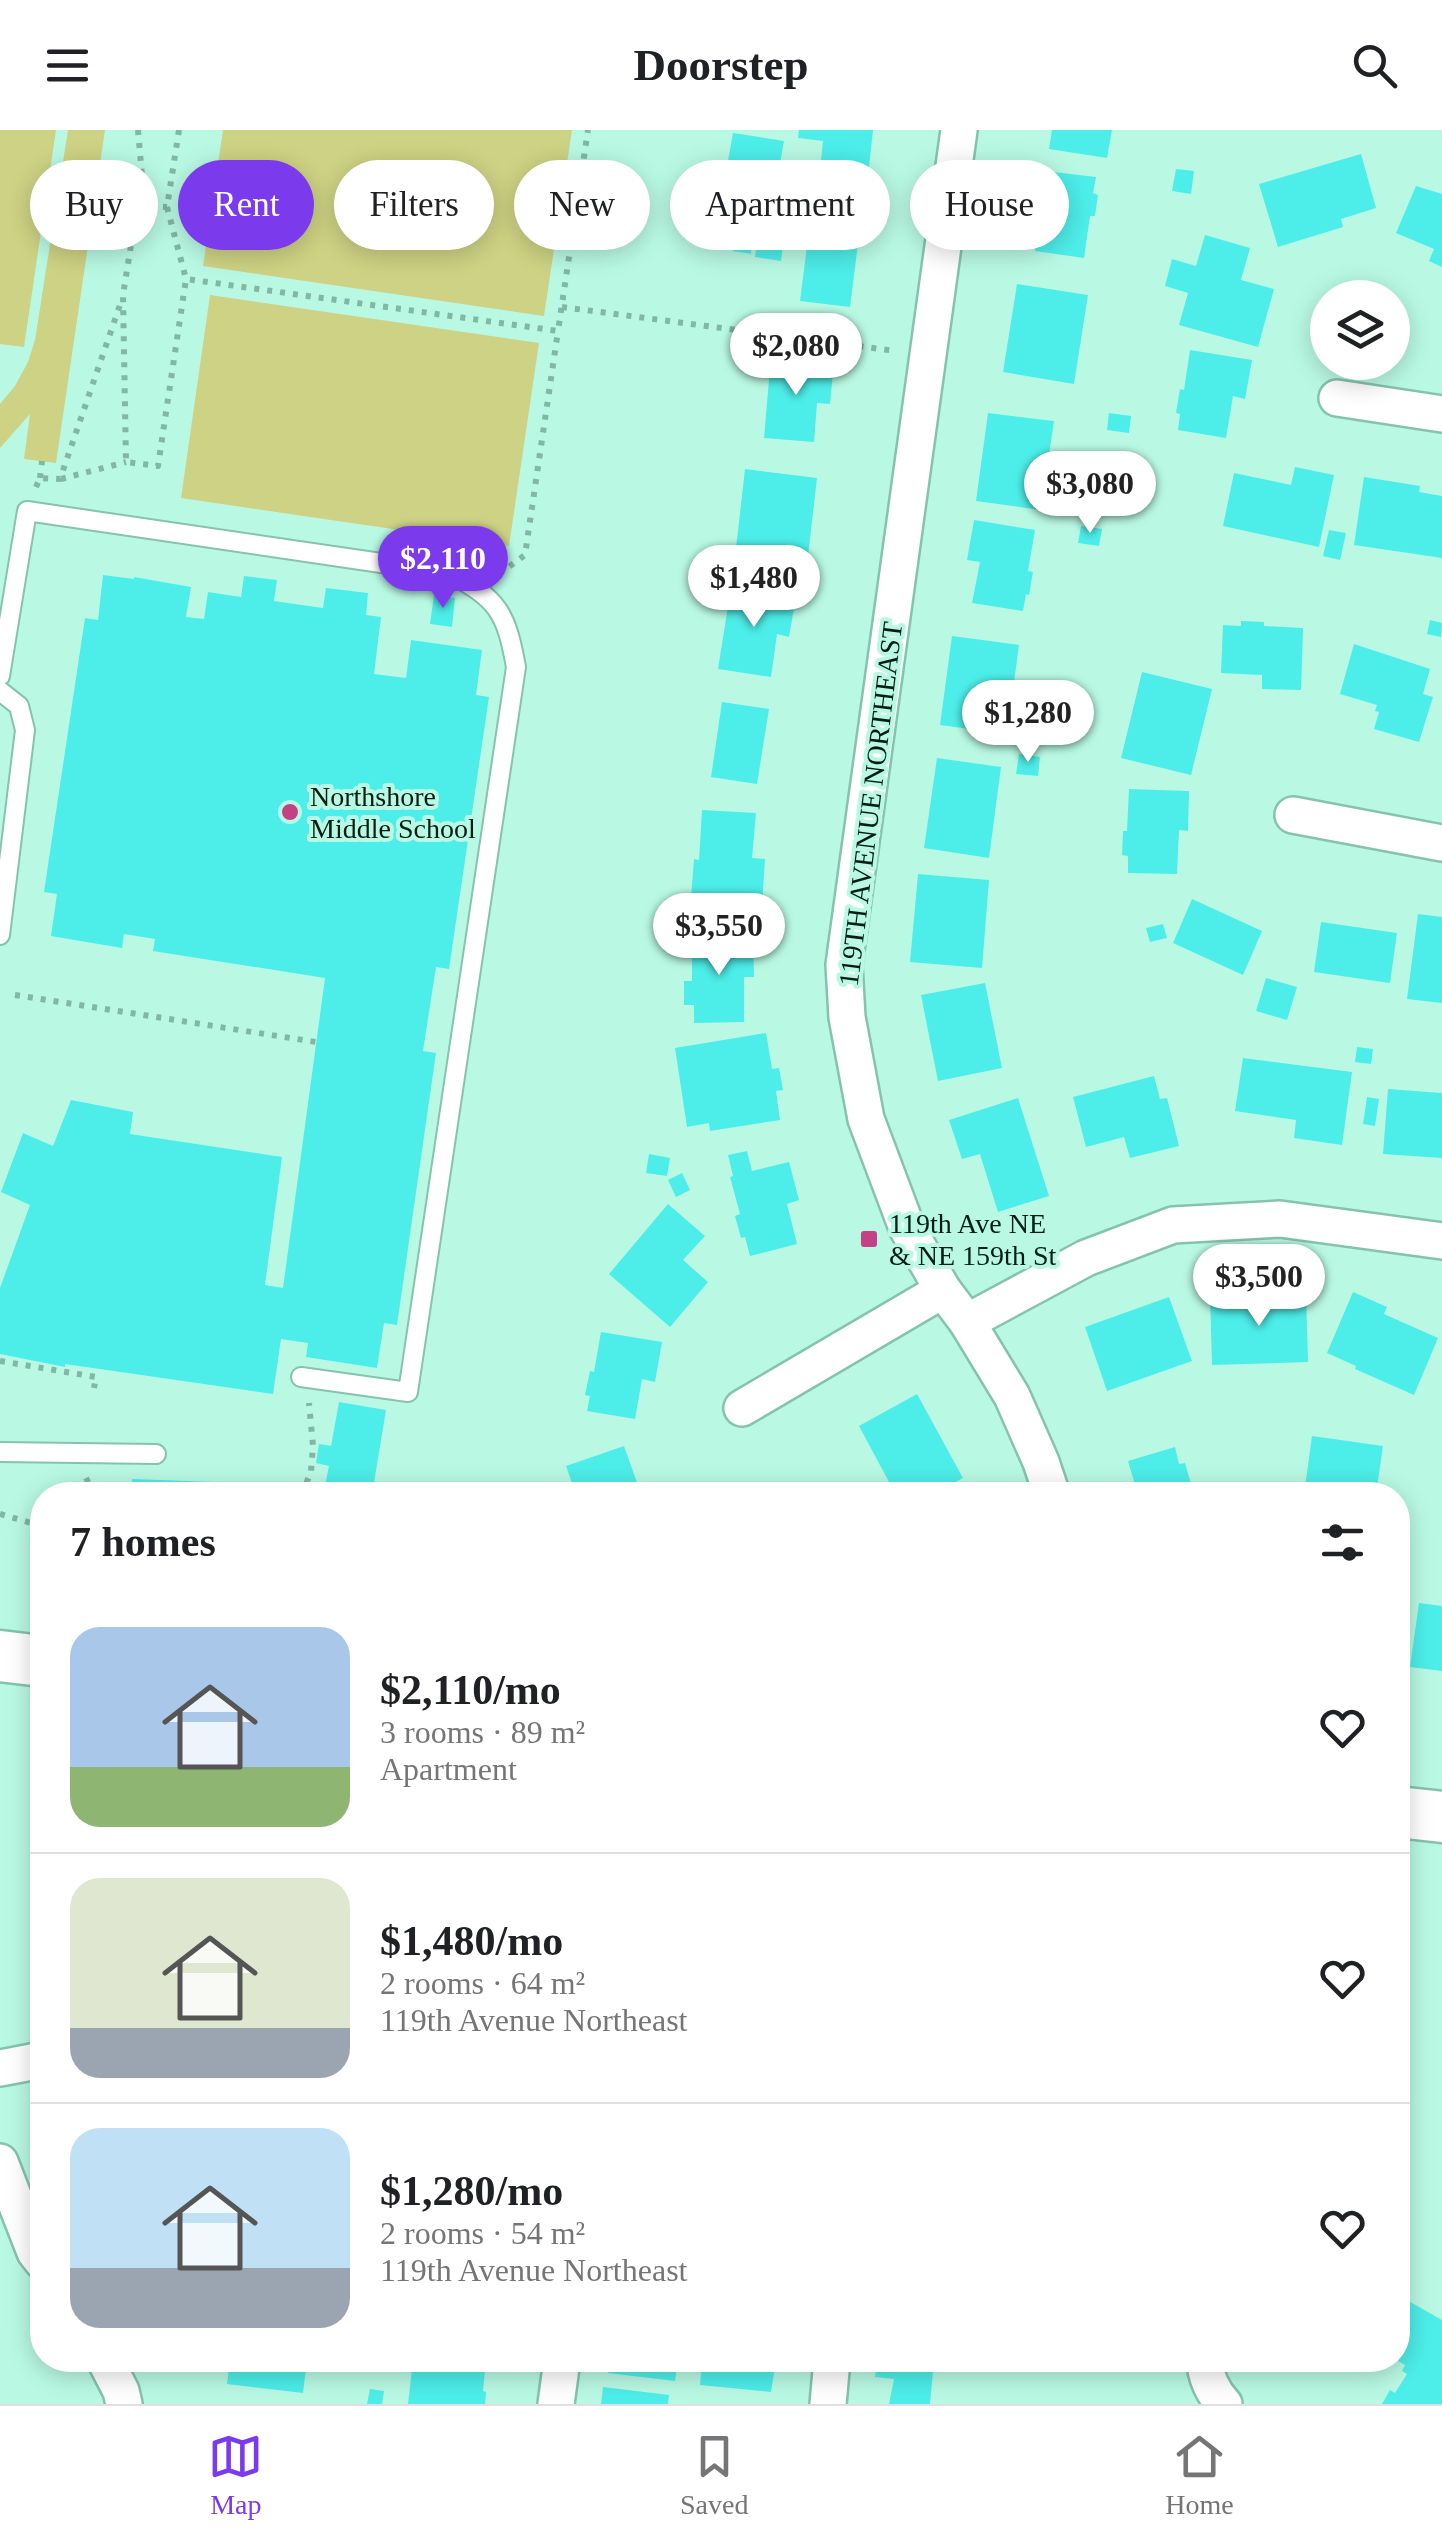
<!DOCTYPE html>
<meta charset="utf-8">
<style>
body{margin:0;font-family:Georgia,serif;background:#f6f6f6;color:#202124;height:100vh;display:flex;flex-direction:column;font-size:38px;white-space:nowrap}
*{box-sizing:border-box;margin:0}
p{font-size:32px;color:#757577}
.icon{flex:none;width:55px;height:55px;fill:none;stroke:currentColor;stroke-width:2;stroke-linecap:round;stroke-linejoin:round}
.map{position:relative;flex:1;overflow:hidden}
.sheet{position:absolute;left:30px;top:1352px;width:1380px;height:890px;display:flex;flex-direction:column;background:#fff;border-radius:40px;box-shadow:0 5px 25px #0003}
.sheet>*{flex:none}
.hud{position:absolute;left:30px;top:30px;width:1382px;height:90px;display:flex;gap:20px}
.controls{position:absolute;left:1310px;top:150px;display:grid;gap:20px}
.controls a{display:grid;place-items:center;width:100px;height:100px;border-radius:50%;background:#fff;box-shadow:0 5px 25px #0003;font-size:50px}
.price{position:absolute;translate:-50% -85px;padding:0 22px;border-radius:35px;background:#fff;color:#222;font-size:32px;line-height:65px;filter:drop-shadow(0 2px 5px #0008)}
.price::after{content:'';position:absolute;left:50%;top:60px;width:30px;height:22px;margin-left:-15px;background:inherit;clip-path:polygon(0 0,100% 0,50% 100%)}
.price.active{background:#7c3aed;color:#fff}
ul{padding:0;list-style:none}
li{display:flex;align-items:center;gap:30px;height:250px;padding:0 40px}
li+li{border-top:2px solid #e0e0e0}
li span{display:grid;place-items:center;flex:none;width:280px;height:200px;border-radius:30px;color:#555}
li>.icon{margin-inline-start:auto}
span .icon{width:120px;height:120px;fill:#fffc;stroke-width:1}
li b{font-size:42px}
h2{display:flex;justify-content:space-between;align-items:center;height:120px;padding:0 40px;font-size:42px}
.chip{padding:0 35px;border-radius:45px;background:#fff;box-shadow:0 5px 25px #0003;font-size:35px;line-height:90px}
.chip.active{background:#7c3aed;color:#fff}
header{display:flex;justify-content:space-between;align-items:center;height:130px;padding:0 40px;background:#fff;font-size:45px;font-weight:600}
.tab-bar{display:flex;justify-content:space-around;align-items:center;height:140px;border-top:2px solid #e0e0e0;background:#fff;font-size:28px;color:#757577}
.tab-bar a{display:grid;justify-items:center;gap:5px}
.tab-bar .active{color:#7c3aed}
.map>svg:first-child{display:block}
</style>
<header><svg class="icon" aria-label="menu" viewBox="0 0 24 24"><path d="M4 6h16M4 12h16M4 18h16"/></svg>Doorstep<svg class="icon" aria-label="search" viewBox="0 0 24 24"><circle cx="10" cy="10" r="6"/><path d="M15 15l6 6"/></svg></header>
<div class="map">
<svg width="1442" height="2274" viewBox="0 0 1442 2274">
<rect width="100%" height="100%" fill="#b9f9e4"/>
<!-- green -->
<g fill="#cdd284">
<path d="M0,0H56L24,217L0,214Z"/>
<path d="M68,0H105L56,333L24,329L30,284L0,318V274L15,256L28,232L35,210Z"/>
<path d="M223,0H572L544,186L203,136Z"/>
<path d="M210,165L539,213L509,416L181,368Z"/>
</g>
<!-- building -->
<g fill="#4deee9">
<path d="M799,0H873L867,56L819,51L823,11L798,8Z"/>
<path d="M1052,0H1112L1107,28L1049,19Z"/>
<path d="M733,3L784,11L775,62L724,53Z"/>
<path d="M1361,24L1376,78L1341,89L1343,97L1278,117L1259,54Z"/>
<path d="M1176,39L1194,41L1191,64L1172,61Z"/>
<path d="M1045,41L1096,47L1093,63L1098,65L1095,86H1090L1084,128L1035,121Z"/>
<path d="M1416,56L1442,64V137L1429,131L1434,119L1396,103Z"/>
<path d="M755,70L779,73L776,86L753,82Z"/>
<path d="M811,84L861,90L850,177L800,171Z"/>
<path d="M738,89L755,92L751,124L733,121Z"/>
<path d="M759,97L785,100L781,131L755,127Z"/>
<path d="M1205,105L1250,118L1241,150L1274,159L1258,217L1179,195L1188,163L1165,156L1172,129L1196,136Z"/>
<path d="M1017,154L1088,165L1074,254L1003,242Z"/>
<path d="M1190,220L1252,230L1245,269L1233,266L1226,308L1178,300L1180,284L1176,283L1180,259L1184,260Z"/>
<path d="M771,227L834,233L830,274L817,273L814,312L764,308Z"/>
<path d="M988,283L1054,291L1041,380L976,371Z"/>
<path d="M1109,283L1131,286L1129,303L1107,300Z"/>
<path d="M1295,337L1334,345L1319,417L1223,396L1234,343L1291,355Z"/>
<path d="M745,339L817,348L807,435L735,427Z"/>
<path d="M1364,347L1420,356L1419,362L1442,366V428L1354,415Z"/>
<path d="M974,390L1035,400L1028,441L1033,442L1029,465L1026,464L1023,481L972,473L980,432L967,430Z"/>
<path d="M1081,396L1102,399L1099,416L1078,413Z"/>
<path d="M1329,400L1346,403L1340,430L1323,426Z"/>
<path d="M103,445L134,449V447L191,457L186,487L204,489L208,462L241,467L244,446L277,450L274,471L323,478L326,458L368,463L366,485L381,487L374,544L406,548L411,510L482,520L476,565L489,567L449,839L436,837L423,921L436,923L397,1195L384,1193L377,1238L306,1227L308,1213L281,1209L273,1264L65,1234V1237L0,1224V1158L30,1075L1,1062L23,1003L53,1016L71,970L133,982L130,1004L282,1027L265,1155L283,1158L325,848L153,821L155,809L124,804L122,818L51,806L57,764L44,762L85,488L98,490Z"/>
<path d="M731,457L796,467L789,507L777,504L771,547L718,539Z"/>
<path d="M434,465L455,468L452,497L430,494Z"/>
<path d="M1430,490L1442,493L1441,507L1427,504Z"/>
<path d="M1241,491L1264,492V496L1303,498L1301,560L1262,559V545L1221,543L1223,495L1241,496Z"/>
<path d="M952,506L1019,515L1007,604L940,595Z"/>
<path d="M1354,514L1430,539L1423,564L1433,567L1419,612L1374,599L1379,582L1375,581L1377,575L1340,564Z"/>
<path d="M1142,542L1212,559L1191,645L1121,628Z"/>
<path d="M722,572L769,579L757,654L711,647Z"/>
<path d="M1019,624L1040,627L1038,646L1016,644Z"/>
<path d="M937,628L1001,637L989,728L924,718Z"/>
<path d="M1129,659L1189,661L1188,701L1179,700L1177,744L1128,743V726L1122,725L1123,701H1127Z"/>
<path d="M702,680L756,683L752,728L765,729L762,774L691,768L694,729L699,730Z"/>
<path d="M918,744L989,750L982,838L910,832Z"/>
<path d="M1192,769L1262,801L1243,845L1173,813Z"/>
<path d="M1418,784L1442,787V873L1407,869Z"/>
<path d="M1321,792L1397,803L1390,853L1314,842Z"/>
<path d="M1163,794L1167,808L1150,812L1146,798Z"/>
<path d="M753,806L754,847H744V892L694,893V875H684V851H692V807Z"/>
<path d="M1266,848L1297,857L1287,890L1256,881Z"/>
<path d="M985,853L1002,938L938,951L921,865Z"/>
<path d="M766,903L772,939L779,938L783,960L776,961L780,990L710,1001L709,993L687,997L675,918Z"/>
<path d="M1357,917L1373,919L1371,934L1355,932Z"/>
<path d="M1243,928L1352,942L1342,1015L1294,1008L1296,990L1235,981Z"/>
<path d="M1154,946L1160,969L1167,968L1179,1016L1130,1028L1124,1007L1086,1017L1073,967Z"/>
<path d="M1388,959L1442,963V1028L1383,1024Z"/>
<path d="M1367,967L1379,969L1375,996L1363,994Z"/>
<path d="M1018,968L1049,1066L998,1082L980,1024L962,1029L949,990Z"/>
<path d="M747,1021L752,1041L789,1032L799,1070L787,1074L797,1114L750,1126L745,1107L741,1108L735,1086L740,1084L730,1047L733,1046L728,1025Z"/>
<path d="M649,1024L670,1028L667,1046L646,1043Z"/>
<path d="M682,1043L690,1060L676,1067L668,1050Z"/>
<path d="M668,1074L705,1106L683,1130L708,1152L670,1197L609,1144Z"/>
<path d="M1353,1162L1387,1177L1384,1184L1438,1208L1414,1265L1355,1239L1356,1236L1327,1223Z"/>
<path d="M1306,1164L1308,1232L1212,1235L1210,1166Z"/>
<path d="M1169,1167L1192,1231L1107,1261L1085,1197Z"/>
<path d="M601,1202L662,1212L655,1252L642,1249L635,1289L587,1281L590,1266L585,1265L590,1241L594,1242Z"/>
<path d="M917,1264L963,1348L931,1365H896L859,1296Z"/>
<path d="M339,1272L386,1280L372,1365H323L329,1336L316,1333L319,1314L331,1316Z"/>
<path d="M1312,1306L1383,1316L1376,1365H1304Z"/>
<path d="M624,1316L639,1358L630,1361L632,1365H576L566,1336Z"/>
<path d="M1175,1317L1179,1334L1185,1333L1192,1357L1188,1359L1189,1365H1138L1128,1331Z"/>
<path d="M132,1349L241,1353L240,1365H131Z"/>
<path d="M1419,1473L1442,1476V1541L1410,1537Z"/>
<path d="M1398,2165L1442,2190V2274H1382L1390,2260L1395,2263L1407,2244L1402,2241L1405,2235L1398,2231Z"/>
<path d="M230,2230H307L303,2263L227,2254Z"/>
<path d="M413,2230H486L483,2261L486,2262L485,2274H408Z"/>
<path d="M610,2230H678L675,2251L608,2243Z"/>
<path d="M702,2230H776L771,2262L700,2255Z"/>
<path d="M877,2230H934L930,2274H889L894,2249L875,2247Z"/>
<path d="M603,2257L669,2265L668,2274H601Z"/>
<path d="M370,2259L384,2261L382,2274H367Z"/>
</g>
<g fill="none" stroke-linecap="round" stroke-linejoin="round">
<defs>
<g id="service">
<path d="M0,546L27,381L449,443C498,469 506,482 516,537L408,1262L301,1247"/>
<path d="M0,561L19,576L25,600L0,805"/>
<path d="M0,1322L156,1324"/>
</g>
<g id="minor">
<path d="M959,0L844,835L847,887L866,989L907,1098L943,1160L967,1192L1012,1266L1041,1332L1052,1365"/>
<path d="M1337,268L1442,284"/>
<path d="M1293,685L1442,713"/>
<path d="M967,1192L1086,1128L1173,1095L1280,1089L1442,1111"/>
<path d="M742,1278L943,1160"/>
<path d="M0,1938L42,1930"/>
<path d="M0,2032L35,2122L42,2131"/>
<path d="M105,2230L121,2261L124,2274"/>
<path d="M1205,2230C1205,2246 1213,2263 1224,2274"/>
<path d="M556,2274L562,2230"/>
<path d="M828,2274L832,2230"/>
</g>
<g id="secondary">
<path d="M0,1526L42,1531"/>
<path d="M1398,1682L1442,1687"/>
</g>
</defs>
<!-- service casing -->
<use href="#service" stroke="#85c3af" stroke-width="22"/>
<!-- minor casing -->
<use href="#minor" stroke="#85c3af" stroke-width="40"/>
<!-- secondary casing -->
<use href="#secondary" stroke="#85c3af" stroke-width="55"/>
<!-- path -->
<g stroke="#82b6a5" stroke-width="6" stroke-dasharray="5 8" stroke-linecap="butt">
<path d="M138,0L142,46L123,165L126,332L158,336L186,149L558,201L588,0"/>
<path d="M179,0L167,77L186,149"/>
<path d="M137,75L167,77"/>
<path d="M562,177L896,221"/>
<path d="M40,348L42,331"/>
<path d="M61,349L126,332"/>
<path d="M36,357L40,348L60,349L121,172"/>
<path d="M499,444L525,425L558,201"/>
<path d="M15,865L316,912"/>
<path d="M0,1231L96,1247L94,1258"/>
<path d="M86,1348L95,1365"/>
<path d="M302,1365L311,1341L313,1316L309,1273"/>
<path d="M0,1384L42,1396"/>
</g>
<!-- service -->
<use href="#service" stroke="#fff" stroke-width="18"/>
<!-- minor -->
<use href="#minor" stroke="#fff" stroke-width="35"/>
<!-- secondary -->
<use href="#secondary" stroke="#fff" stroke-width="50"/>
</g>
<!-- markers -->
<g fill="#c54186" stroke="#b9f9e4" stroke-width="4">
<circle cx="290" cy="682" r="10"/>
<rect x="859" y="1099" width="20" height="20" rx="5"/>
</g>
<g text-anchor="middle" stroke-width="8" stroke-linejoin="round" paint-order="stroke">
<!-- poi labels -->
<g font-size="28" fill="#041e16" stroke="#b9f9e4" text-anchor="start">
<text x="310" y="676">Northshore<tspan x="310" dy="32">Middle School</tspan></text>
<text x="889" y="1103">119th Ave NE<tspan x="889" dy="32">&amp; NE 159th St</tspan></text>
</g>
<!-- street labels -->
<g font-size="28" fill="#041e16" stroke="#b9f9e4">
<text transform="translate(870 674) rotate(-83)" y="10">119TH AVENUE NORTHEAST</text>
</g>
</g>
</svg>
<div class="controls">
<a><svg class="icon" aria-label="layers" viewBox="0 0 24 24"><path d="M12 4l9 5-9 5-9-5zM3 14l9 5 9-5"/></svg></a>
</div>
<b class="price" style="left:796px;top:268px">$2,080</b>
<b class="price" style="left:1090px;top:406px">$3,080</b>
<b class="price active" style="left:443px;top:481px">$2,110</b>
<b class="price" style="left:754px;top:500px">$1,480</b>
<b class="price" style="left:1028px;top:635px">$1,280</b>
<b class="price" style="left:719px;top:848px">$3,550</b>
<b class="price" style="left:1259px;top:1199px">$3,500</b>
<div class="hud">
<a class="chip">Buy</a>
<a class="chip active">Rent</a>
<a class="chip">Filters</a>
<a class="chip">New</a>
<a class="chip">Apartment</a>
<a class="chip">House</a>
</div>
<section class="sheet">
<h2>7 homes<svg class="icon" aria-label="filters" viewBox="0 0 24 24"><path d="M4 7h16M4 17h16"/><circle cx="9" cy="7" r="2"/><circle cx="15" cy="17" r="2"/></svg></h2>
<ul>
<li><span style="background:linear-gradient(#a9c7e8 70%,#8fb573 0)"><svg class="icon" aria-label="home" viewBox="0 0 24 24"><path d="M3 11l9-7 9 7M6 9v11h12V9"/></svg></span><div><b>$2,110/mo</b><p>3 rooms · 89 m²</p><p>Apartment</p></div><svg class="icon" aria-label="heart" viewBox="0 0 24 24"><path d="M12 20l-8-8c-3-5 5-10 8-4 3-6 11-1 8 4z"/></svg></li>
<li><span style="background:linear-gradient(#dfe7d0 75%,#9aa5b1 0)"><svg class="icon" aria-label="home" viewBox="0 0 24 24"><path d="M3 11l9-7 9 7M6 9v11h12V9"/></svg></span><div><b>$1,480/mo</b><p>2 rooms · 64 m²</p><p>119th Avenue Northeast</p></div><svg class="icon" aria-label="heart" viewBox="0 0 24 24"><path d="M12 20l-8-8c-3-5 5-10 8-4 3-6 11-1 8 4z"/></svg></li>
<li><span style="background:linear-gradient(#bfe0f5 70%,#9aa5b1 0)"><svg class="icon" aria-label="home" viewBox="0 0 24 24"><path d="M3 11l9-7 9 7M6 9v11h12V9"/></svg></span><div><b>$1,280/mo</b><p>2 rooms · 54 m²</p><p>119th Avenue Northeast</p></div><svg class="icon" aria-label="heart" viewBox="0 0 24 24"><path d="M12 20l-8-8c-3-5 5-10 8-4 3-6 11-1 8 4z"/></svg></li>
</ul>
</section>
</div>
<nav class="tab-bar">
<a class="active"><svg class="icon" aria-label="map" viewBox="0 0 24 24"><path d="M3 6l6-2 6 2 6-2v14l-6 2-6-2-6 2zM9 4v14M15 6v14"/></svg>Map</a>
<a><svg class="icon" aria-label="saved" viewBox="0 0 24 24"><path d="M7 4h10v16l-5-4-5 4z"/></svg>Saved</a>
<a><svg class="icon" aria-label="home" viewBox="0 0 24 24"><path d="M3 11l9-7 9 7M6 9v11h12V9"/></svg>Home</a>
</nav>
